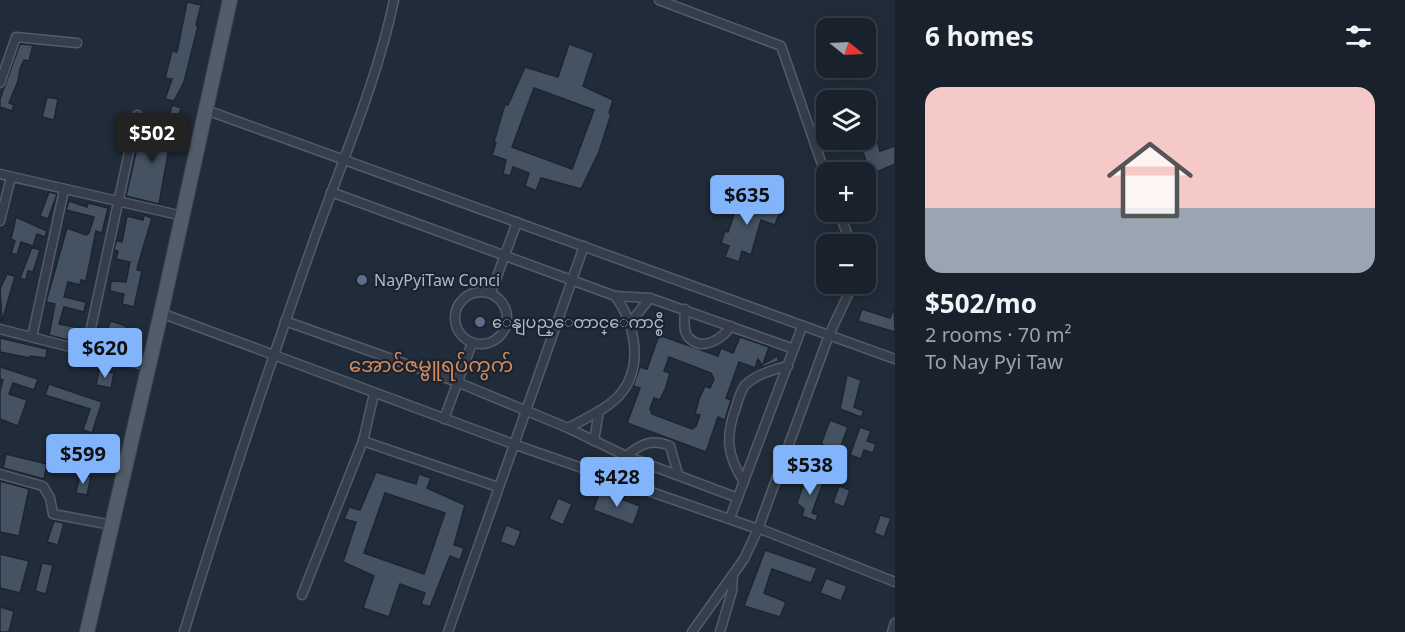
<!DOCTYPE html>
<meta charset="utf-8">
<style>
body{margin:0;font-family:"Noto Sans","Noto Sans Myanmar",sans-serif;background:#222934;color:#f1f3f6;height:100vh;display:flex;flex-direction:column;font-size:22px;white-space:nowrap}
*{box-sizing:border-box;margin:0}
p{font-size:20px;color:#9fa3a9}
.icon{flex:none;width:33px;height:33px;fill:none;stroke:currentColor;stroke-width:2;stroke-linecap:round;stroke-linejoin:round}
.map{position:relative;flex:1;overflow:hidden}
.details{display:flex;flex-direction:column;background:#19212c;width:510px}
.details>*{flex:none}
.needle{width:39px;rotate:108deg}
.fabs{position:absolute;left:816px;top:18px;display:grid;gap:12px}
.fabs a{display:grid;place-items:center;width:60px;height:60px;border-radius:12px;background:#19212c;box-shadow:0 3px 15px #0003,0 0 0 2px #373e48;font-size:30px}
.price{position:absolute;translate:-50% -51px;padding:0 14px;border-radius:6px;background:#81b4fa;color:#111;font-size:20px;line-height:39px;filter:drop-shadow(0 2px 3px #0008)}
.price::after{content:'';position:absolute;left:50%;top:36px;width:18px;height:14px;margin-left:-9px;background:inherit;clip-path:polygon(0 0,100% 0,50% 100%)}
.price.on{background:#222;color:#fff}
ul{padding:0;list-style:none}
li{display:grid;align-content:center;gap:12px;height:318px;padding:0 30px}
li+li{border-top:2px solid #373e48}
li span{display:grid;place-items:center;height:186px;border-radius:18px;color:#555}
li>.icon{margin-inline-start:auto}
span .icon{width:108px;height:108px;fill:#fffc;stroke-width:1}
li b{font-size:26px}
h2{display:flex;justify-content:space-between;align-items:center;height:72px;padding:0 30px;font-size:26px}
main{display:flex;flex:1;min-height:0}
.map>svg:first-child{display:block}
</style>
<main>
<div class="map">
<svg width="895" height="632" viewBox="0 0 895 632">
<rect width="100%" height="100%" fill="#212c3a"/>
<!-- building -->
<g fill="#445261" stroke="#1c2531" stroke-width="1.5" fill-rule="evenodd">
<path d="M187,2L201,5L196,25L198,26L184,82L174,101L165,99L172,79L165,78L172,51L177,52Z"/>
<path d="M20,44L33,45L29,61L24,60L20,69L18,81L9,103L14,105L12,111L0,107V99Z"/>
<path d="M569,44L594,53L583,86L613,100L609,113L611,114L599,152L581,189L541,178L536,191L525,186L529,173L513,167L510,176L503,174L506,160L492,155L496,143L494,142L505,104L508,105L525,67L558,77ZM534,88L594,110L572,169L512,147Z"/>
<path d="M47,97L58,99L54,120L42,117Z"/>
<path d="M172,105L181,108L169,148L159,204L126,196L140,135L161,140L164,137Z"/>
<path d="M878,143L880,151L895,146V164L870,175L862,148Z"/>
<path d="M49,192L57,194L48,219L40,216Z"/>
<path d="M741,195L781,209L775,225L761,220L751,255L742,251L739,262L725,257L729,246L721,243L725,231L728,232Z"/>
<path d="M69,201L87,207L88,203L108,208L102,233L96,231L86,281L81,280L80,285L68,282L64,297L86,302L84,312L64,307L59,324L79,328L77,339L71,338V341L49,335L55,304L46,302L67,228L86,235L89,233L94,217L66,210Z"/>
<path d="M144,215L152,218L138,265L137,270L142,271L134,307L122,304L124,294L110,291L111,281L126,282L130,262L116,259L118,251L114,250L116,241L122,242L127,216L143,220Z"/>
<path d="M16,217L47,231L45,237L37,234L33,246L21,242L17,255L11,253L15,241L11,239Z"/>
<path d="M32,247L40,250L33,272L28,271L26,280L20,278Z"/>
<path d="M7,274L15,276L2,322L0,289Z"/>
<path d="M894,308L895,332L858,321L862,309L890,318Z"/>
<path d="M111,321L126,326L123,340L120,339L119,343L103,339Z"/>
<path d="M659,335L718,356L721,348L733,353L740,337L769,347L763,364L777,356L779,361L763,367L758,359L755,368L739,362L726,398L731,400L725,420L718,417L706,452L627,423L640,388L633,386L640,367L647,369ZM669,357L711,373L714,379L710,388L705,386L699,399L695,414L700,415L696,426L692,429L652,414L650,409L654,398L660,400L666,387L670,373L664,371Z"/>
<path d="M0,338L47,349L46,358L30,356V358L0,352Z"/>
<path d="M0,367L38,379L34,390L13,383L9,394L27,400L18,426L0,419V391L3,380L0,379Z"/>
<path d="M99,370L114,373L111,388L96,385Z"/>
<path d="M847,375L861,380L854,407L864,411L861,417L840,409Z"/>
<path d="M49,384L102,402L92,433L83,430L90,409L45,395Z"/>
<path d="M830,420L848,427L839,451L821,444Z"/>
<path d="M860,427L871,431L867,441L876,444L873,453L864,450L861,459L850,455Z"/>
<path d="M6,454L47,464L44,479L3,468Z"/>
<path d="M376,472L416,484L419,474L431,478L427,488L465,505L454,545L464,548L460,560L450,556L430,607L421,604L425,593L400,584L389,617L363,608L374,576L343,562L356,522L344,519L349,507L360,510ZM385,493L445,513L424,574L364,553Z"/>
<path d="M80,474L91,477L87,495L76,493Z"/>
<path d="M807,474L824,480L812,513L818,515L816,521L802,516L804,509L797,503Z"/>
<path d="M0,481L29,489L19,536L0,532Z"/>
<path d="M839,486L850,490L844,507L833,503Z"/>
<path d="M600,491L640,506L633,525L593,510Z"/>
<path d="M558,498L572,504L563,525L549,519Z"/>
<path d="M880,515L891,518L884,537L874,533Z"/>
<path d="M54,521L64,523L58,545L47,542Z"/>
<path d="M506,525L521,531L515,547L500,542Z"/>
<path d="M765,550L817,568L811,583L772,569L764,593L786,602L780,617L744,606Z"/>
<path d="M0,554L29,561L20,593L0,588Z"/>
<path d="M42,563L53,565L46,594L35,591Z"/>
<path d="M826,578L847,586L841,601L820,593Z"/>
<path d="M0,607L14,611L9,632H0Z"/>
</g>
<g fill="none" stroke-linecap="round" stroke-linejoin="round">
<defs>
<g id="street">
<path d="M659,0L781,46L826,176"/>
<path d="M0,83L16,37L77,43"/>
<path d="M206,110L895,359"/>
<path d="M0,174L183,216"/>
<path d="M839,212L851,244"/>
<path d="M0,221L11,177"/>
<circle cx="481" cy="318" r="26"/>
<path d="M491,293L517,222"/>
<path d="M615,296L650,298L794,349"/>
<path d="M685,309C685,317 682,331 689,338C703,352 723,338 731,326"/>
<path d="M161,313L513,444L758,529"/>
<path d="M285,321L457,382L568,428C586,418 610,408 622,392C644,364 634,321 615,296L331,192"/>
<path d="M632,327L634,318L650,298"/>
<path d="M0,329L86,351L137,115"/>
<path d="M32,337L64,190"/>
<path d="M86,351L149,366"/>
<path d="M444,419L472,343"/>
<path d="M568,428L626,456L738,498"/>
<path d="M363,441L498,487"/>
<path d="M594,441L599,411"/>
<path d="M626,456C641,444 652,438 670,446L678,474"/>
<path d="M0,474L43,486L50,498L53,514L112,525"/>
<path d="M744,482C727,456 725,437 736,407C738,400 741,391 745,385C756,375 774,369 788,366"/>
<path d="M730,518L802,327"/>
<path d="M758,528L895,582"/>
<path d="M302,595L363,441L374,394"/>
<path d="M184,632C224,501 268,370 314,240C342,161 377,82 394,0"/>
<path d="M448,632L584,246"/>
<path d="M692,632L744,559L758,529L829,335L853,284"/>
<path d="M720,632L732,591L733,575"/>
<path d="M892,632L895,623"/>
</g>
<path id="primary" d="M87,632L161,313L230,0"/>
</defs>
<!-- street casing -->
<use href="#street" stroke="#525c68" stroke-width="11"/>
<!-- primary casing -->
<use href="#primary" stroke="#3e4753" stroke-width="16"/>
<!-- street -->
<use href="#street" stroke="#353e4a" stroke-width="8"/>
<!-- primary -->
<use href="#primary" stroke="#525d6a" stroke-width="14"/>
</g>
<!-- markers -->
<g fill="#5c6f8a" stroke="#1a232f" stroke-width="2">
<circle cx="362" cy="280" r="6"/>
<circle cx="480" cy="322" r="6"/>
</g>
<g text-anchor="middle" stroke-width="4.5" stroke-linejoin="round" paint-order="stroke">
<!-- poi labels -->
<g font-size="16" fill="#afb9c6" stroke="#1a232f" text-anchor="start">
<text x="374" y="286">NayPyiTaw Conci</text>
<text x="492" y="328">ေနျပည္ေတာင္ေကာင္စီ</text>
</g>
<!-- quarter labels -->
<g font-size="20" fill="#d58b5b" stroke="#1a232f">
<text x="431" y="372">အောင်ဇမ္ဗူရပ်ကွက်</text>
</g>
</g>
</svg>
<div class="fabs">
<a><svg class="needle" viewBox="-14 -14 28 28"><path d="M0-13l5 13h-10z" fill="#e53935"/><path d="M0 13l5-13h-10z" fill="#9fa3a9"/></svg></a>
<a><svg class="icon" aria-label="layers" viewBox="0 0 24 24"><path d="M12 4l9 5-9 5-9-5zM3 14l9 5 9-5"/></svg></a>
<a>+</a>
<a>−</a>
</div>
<b class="price on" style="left:152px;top:164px">$502</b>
<b class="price" style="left:747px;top:226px">$635</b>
<b class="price" style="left:105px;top:379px">$620</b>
<b class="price" style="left:83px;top:485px">$599</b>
<b class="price" style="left:810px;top:496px">$538</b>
<b class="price" style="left:617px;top:508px">$428</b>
</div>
<section class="details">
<h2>6 homes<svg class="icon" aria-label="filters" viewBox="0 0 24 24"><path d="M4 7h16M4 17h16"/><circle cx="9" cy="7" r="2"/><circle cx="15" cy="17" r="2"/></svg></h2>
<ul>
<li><span style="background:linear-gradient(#f6c9c9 65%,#9aa5b1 0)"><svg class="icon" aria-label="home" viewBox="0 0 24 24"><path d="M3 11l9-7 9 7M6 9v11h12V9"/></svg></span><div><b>$502/mo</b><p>2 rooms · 70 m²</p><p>To Nay Pyi Taw</p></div></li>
</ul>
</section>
</main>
